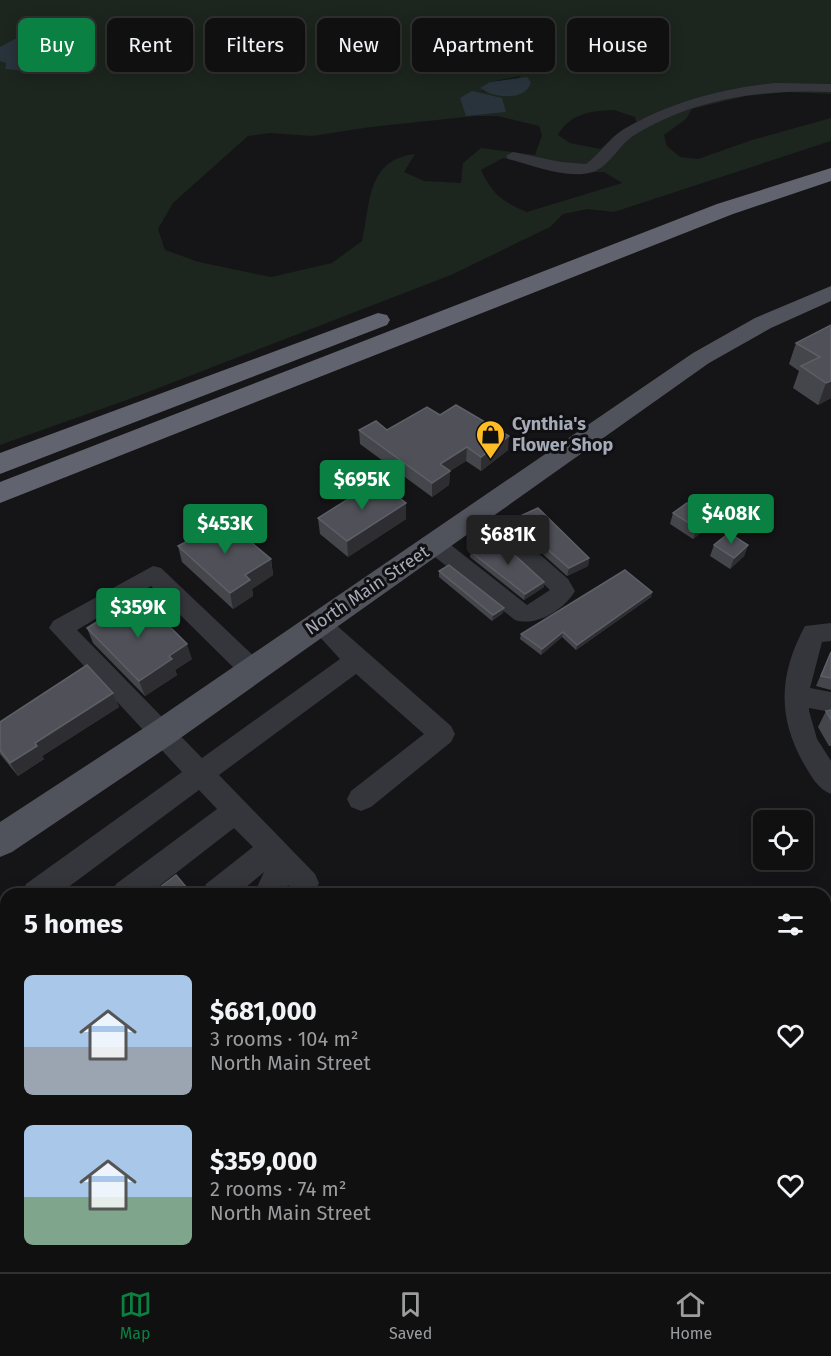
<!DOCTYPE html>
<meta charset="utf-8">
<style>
body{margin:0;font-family:"Fira Sans",sans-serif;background:#1e1e1f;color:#f1f3f6;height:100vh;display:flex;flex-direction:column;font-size:22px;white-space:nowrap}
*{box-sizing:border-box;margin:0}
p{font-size:20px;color:#9c9d9f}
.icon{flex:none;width:33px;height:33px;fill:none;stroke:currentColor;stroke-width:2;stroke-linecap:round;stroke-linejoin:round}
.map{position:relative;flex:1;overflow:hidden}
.side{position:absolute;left:0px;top:888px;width:831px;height:384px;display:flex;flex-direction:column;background:#101011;border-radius:18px 18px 0 0;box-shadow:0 3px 15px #0003,0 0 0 2px #303031}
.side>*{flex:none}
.guide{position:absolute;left:18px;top:18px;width:795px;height:54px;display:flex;gap:12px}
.controls{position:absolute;left:753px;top:810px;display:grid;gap:12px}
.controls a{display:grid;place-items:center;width:60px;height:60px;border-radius:9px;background:#101011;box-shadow:0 3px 15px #0003,0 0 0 2px #303031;font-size:30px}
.price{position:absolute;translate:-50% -51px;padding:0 14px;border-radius:6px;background:#0b8043;color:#fff;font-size:20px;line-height:39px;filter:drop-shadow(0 2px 3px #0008)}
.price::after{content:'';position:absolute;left:50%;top:36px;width:18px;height:14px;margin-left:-9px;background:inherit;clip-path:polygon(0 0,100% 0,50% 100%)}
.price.active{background:#222;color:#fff}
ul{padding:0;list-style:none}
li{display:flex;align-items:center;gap:18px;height:150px;padding:0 24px}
li span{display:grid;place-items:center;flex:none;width:168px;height:120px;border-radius:9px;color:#555}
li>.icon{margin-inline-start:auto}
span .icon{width:72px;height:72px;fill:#fffc;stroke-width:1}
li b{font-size:26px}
h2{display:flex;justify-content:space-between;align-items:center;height:72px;padding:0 24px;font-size:26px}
.chip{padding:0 21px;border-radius:9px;background:#101011;box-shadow:0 3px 15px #0003,0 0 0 2px #303031;font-size:21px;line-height:54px}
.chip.active{background:#0b8043;color:#fff}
.tab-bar{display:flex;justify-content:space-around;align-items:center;height:84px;border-top:2px solid #303031;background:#101011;font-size:16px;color:#9c9d9f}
.tab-bar a{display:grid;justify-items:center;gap:3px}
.tab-bar .active{color:#0b8043}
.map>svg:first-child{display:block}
</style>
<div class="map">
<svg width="831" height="1272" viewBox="0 0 831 1272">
<rect width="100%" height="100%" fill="#151517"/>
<!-- green -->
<path fill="#1c251e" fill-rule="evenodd" d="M0,0H831V94L789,92L746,96L692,109L686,119L664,135L667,146L680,157L698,159L752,140L831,118V141L614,212L588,209L563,214L550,227L451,275L135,397L0,445ZM520,76L508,96L482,91L490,82ZM614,110L635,117L637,125L622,131L600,149L570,143L558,135C570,113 592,111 614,110ZM475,116H497L539,126L542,135L535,155L481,148L463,163L461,183L424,181L404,172L415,154C366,160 371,203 362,241L332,263L271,277L199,262L165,250L158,229L173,203L248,136L270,133L312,136L371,127ZM503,158L581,172H604L622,183L527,212C503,202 492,194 481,170Z"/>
<!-- water -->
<g fill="#29333c">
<path d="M15,39C29,38 32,54 32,66L26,71L5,69L6,63L0,61V47Z"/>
<path d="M527,77L531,82C526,102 493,98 480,88L490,82Z"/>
<path d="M472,91L502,98L506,112L466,116L460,98Z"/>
</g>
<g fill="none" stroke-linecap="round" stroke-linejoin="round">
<!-- minor -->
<g fill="#35363c" fill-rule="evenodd">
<path d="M775,83L831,84V92C762,89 694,98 633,136C619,145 610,166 593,172C567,180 533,165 508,159L506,156L513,152L561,162L586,164C600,154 609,138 624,129C670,102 723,88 775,83Z"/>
<path d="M479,505L487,508L568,579L575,591C564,610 536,627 515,620L426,550L423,544L426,538L434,536L442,538L527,605L550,590L471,518L468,513L471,508Z"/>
<path d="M153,566L161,568L261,663L264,670L261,677L252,680L243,677L151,586L77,630L202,758L340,659L307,623L311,617L319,614L327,617L451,726L455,734L451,742L371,807L361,811L351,807L347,799L351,791L424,734L356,674L219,775L315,874L319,883L315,892L299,894L288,885L283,894H254L264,872L238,894H202L206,884L253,847L234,828L149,894H112L116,884L217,809L199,790L59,894H22L26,884L182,772L49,628L53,621Z"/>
<path d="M831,623V641L822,642L810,688L831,692V712L809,708V711L817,739L831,761V794C818,789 811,776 804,764C777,717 779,674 805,626Z"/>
<path d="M6,902V932L0,934V904Z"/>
<path d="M6,1189V1223L0,1224V1190Z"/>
</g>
<!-- major -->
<path fill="#51535c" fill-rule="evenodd" d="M831,286V301L771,328L709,363L172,744L12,852L0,857V822L150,724L693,353L755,318Z"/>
<!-- highway -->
<g fill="#61646e" fill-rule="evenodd">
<path d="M831,168V181L733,214L0,503V482L717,204Z"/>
<path d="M378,313L387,315L390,320L387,325L0,474V453Z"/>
</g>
</g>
<!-- wall -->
<g fill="#45464c">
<path d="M831,325V398L818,405L793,388L799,371L789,364L796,343Z"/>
<path d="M440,415L508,450L481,471L466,461L450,471L449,485L432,497L360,444L359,430H387Z"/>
<path d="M406,503V519L348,557L320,534L318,518Z"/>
<path d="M673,513L707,528L693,539L670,524Z"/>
<path d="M518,517L589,558L588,566L567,576L517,531Z"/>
<path d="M714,545H748L744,556L730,569L710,556Z"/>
<path d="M178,546L271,559L273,575L252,589L253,596L233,609L182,562Z"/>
<path d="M471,552L544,587L524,600L470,557Z"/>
<path d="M439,571L504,608L503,613L492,621L439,577Z"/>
<path d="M652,592L651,597L576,650L562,637L541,655L520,639L521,634Z"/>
<path d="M87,628L192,659L175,670L177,675L145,696L93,643Z"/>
<path d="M831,651V690L816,686Z"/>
<path d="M113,693L119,707L42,756L44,759L18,776L0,754V722Z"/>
<path d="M831,710V746H829L818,727L826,711Z"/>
<path d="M825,1115L831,1116V1172L829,1174L825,1173Z"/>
<path d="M825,1200L831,1201V1260L825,1259Z"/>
</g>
<!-- shaded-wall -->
<g fill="#2e2e32">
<path d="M831,381V398L818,405L826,383Z"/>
<path d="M509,436L508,450L481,471V457Z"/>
<path d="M467,447L466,461L439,478L440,464Z"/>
<path d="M450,471L449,485L432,497V483Z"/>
<path d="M406,503V519L348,557L347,541Z"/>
<path d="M710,517L707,528L693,539L697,528Z"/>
<path d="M748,545L744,556L730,569L734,558Z"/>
<path d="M589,558L588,566L567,576L569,568Z"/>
<path d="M271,559L273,575L252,589L253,596L233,609L230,593L245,575Z"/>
<path d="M544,582V587L524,600L525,594Z"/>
<path d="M652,592L651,597L576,650L577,645Z"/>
<path d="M504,608L503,613L492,621L493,615Z"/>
<path d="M563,632L562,637L541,655L542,649Z"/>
<path d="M187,644L192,659L175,670L177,675L145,696L139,681L169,656Z"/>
<path d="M113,693L119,707L42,756L44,759L18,776L10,763L35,743Z"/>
</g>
<!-- building -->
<g fill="#505158" stroke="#5d5f67" stroke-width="1.5">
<path d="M831,325V381L826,383L801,366L820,357L796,343Z"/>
<path d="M456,405L509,436L481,457L467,447L440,464L450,471L432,483L359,430L376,421L387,430L427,407L440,415Z"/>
<path d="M377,481L406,503L347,541L318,518Z"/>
<path d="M687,503L710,517L697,528L673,513Z"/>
<path d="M538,508L589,558L569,568L518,524L522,522L518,517Z"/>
<path d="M226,521L271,559L245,575L250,580L230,593L178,546Z"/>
<path d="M729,533L748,545L734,558L714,545Z"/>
<path d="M496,538L544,582L525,594L471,552Z"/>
<path d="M449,565L504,608L493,615L439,571Z"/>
<path d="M625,570L652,592L577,645L563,632L542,649L521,634Z"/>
<path d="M126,604L132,609L140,604L143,606L147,604L187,644L169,656L172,659L139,681L87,628Z"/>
<path d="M831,652V678L821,676Z"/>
<path d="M87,665L113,693L35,743L37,746L10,763L0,750V722Z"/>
<path d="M831,710V720L826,711Z"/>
<path d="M176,875L192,894H151Z"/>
<path d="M6,929V1142L4,1144L0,1137V933Z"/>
<path d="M825,1115L831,1116V1167L825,1166Z"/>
<path d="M825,1200L831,1201V1255L825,1254Z"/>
</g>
<!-- icons -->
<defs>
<symbol id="shop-pin" viewBox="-11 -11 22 30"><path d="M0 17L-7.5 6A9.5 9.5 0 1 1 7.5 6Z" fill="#ffbc25" stroke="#101012"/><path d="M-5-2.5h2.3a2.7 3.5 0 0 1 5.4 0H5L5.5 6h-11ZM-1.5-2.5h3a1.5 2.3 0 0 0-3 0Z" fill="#111"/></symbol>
</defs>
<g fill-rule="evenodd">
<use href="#shop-pin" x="474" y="418" width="33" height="45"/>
</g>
<g text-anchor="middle" stroke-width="6" stroke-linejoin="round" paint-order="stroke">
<!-- poi labels -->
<g font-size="18" font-weight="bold" fill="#a5aab8" stroke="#101012" text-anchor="start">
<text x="512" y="430">Cynthia's<tspan x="512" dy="21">Flower Shop</tspan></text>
</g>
<!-- street labels -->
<g font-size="18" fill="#a5aab8" stroke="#101012">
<text transform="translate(367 590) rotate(-34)" y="6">North Main Street</text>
</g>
</g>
</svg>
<div class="controls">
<a><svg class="icon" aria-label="locate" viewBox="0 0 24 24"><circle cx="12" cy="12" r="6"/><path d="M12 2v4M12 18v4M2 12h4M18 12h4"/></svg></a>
</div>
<b class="price" style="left:362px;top:511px">$695K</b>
<b class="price" style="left:731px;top:545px">$408K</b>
<b class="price" style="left:225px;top:555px">$453K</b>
<b class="price active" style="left:508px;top:566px">$681K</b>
<b class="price" style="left:138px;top:639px">$359K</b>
<div class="guide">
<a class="chip active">Buy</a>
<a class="chip">Rent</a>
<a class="chip">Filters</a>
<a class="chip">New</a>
<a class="chip">Apartment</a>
<a class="chip">House</a>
</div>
<section class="side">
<h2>5 homes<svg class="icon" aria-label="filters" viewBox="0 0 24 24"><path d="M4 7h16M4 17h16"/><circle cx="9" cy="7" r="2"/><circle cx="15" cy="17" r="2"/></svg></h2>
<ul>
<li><span style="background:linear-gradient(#a9c7e8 60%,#9aa5b1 0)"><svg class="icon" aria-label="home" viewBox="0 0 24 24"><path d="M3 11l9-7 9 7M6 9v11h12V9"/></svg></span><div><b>$681,000</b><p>3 rooms · 104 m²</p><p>North Main Street</p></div><svg class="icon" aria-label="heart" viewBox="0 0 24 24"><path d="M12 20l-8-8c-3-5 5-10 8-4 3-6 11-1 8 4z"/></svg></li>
<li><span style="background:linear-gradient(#a9c7e8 60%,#7fa58c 0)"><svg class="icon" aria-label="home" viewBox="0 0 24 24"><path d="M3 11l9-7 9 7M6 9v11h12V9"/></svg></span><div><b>$359,000</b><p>2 rooms · 74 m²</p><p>North Main Street</p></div><svg class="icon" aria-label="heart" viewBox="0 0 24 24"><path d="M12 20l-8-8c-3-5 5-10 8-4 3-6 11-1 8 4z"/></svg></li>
</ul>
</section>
</div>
<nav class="tab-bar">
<a class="active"><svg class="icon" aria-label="map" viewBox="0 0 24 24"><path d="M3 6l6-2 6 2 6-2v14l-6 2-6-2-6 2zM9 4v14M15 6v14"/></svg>Map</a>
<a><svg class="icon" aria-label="saved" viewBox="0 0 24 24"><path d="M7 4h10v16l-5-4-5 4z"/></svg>Saved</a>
<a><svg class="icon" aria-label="home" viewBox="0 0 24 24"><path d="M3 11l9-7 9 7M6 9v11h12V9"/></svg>Home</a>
</nav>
